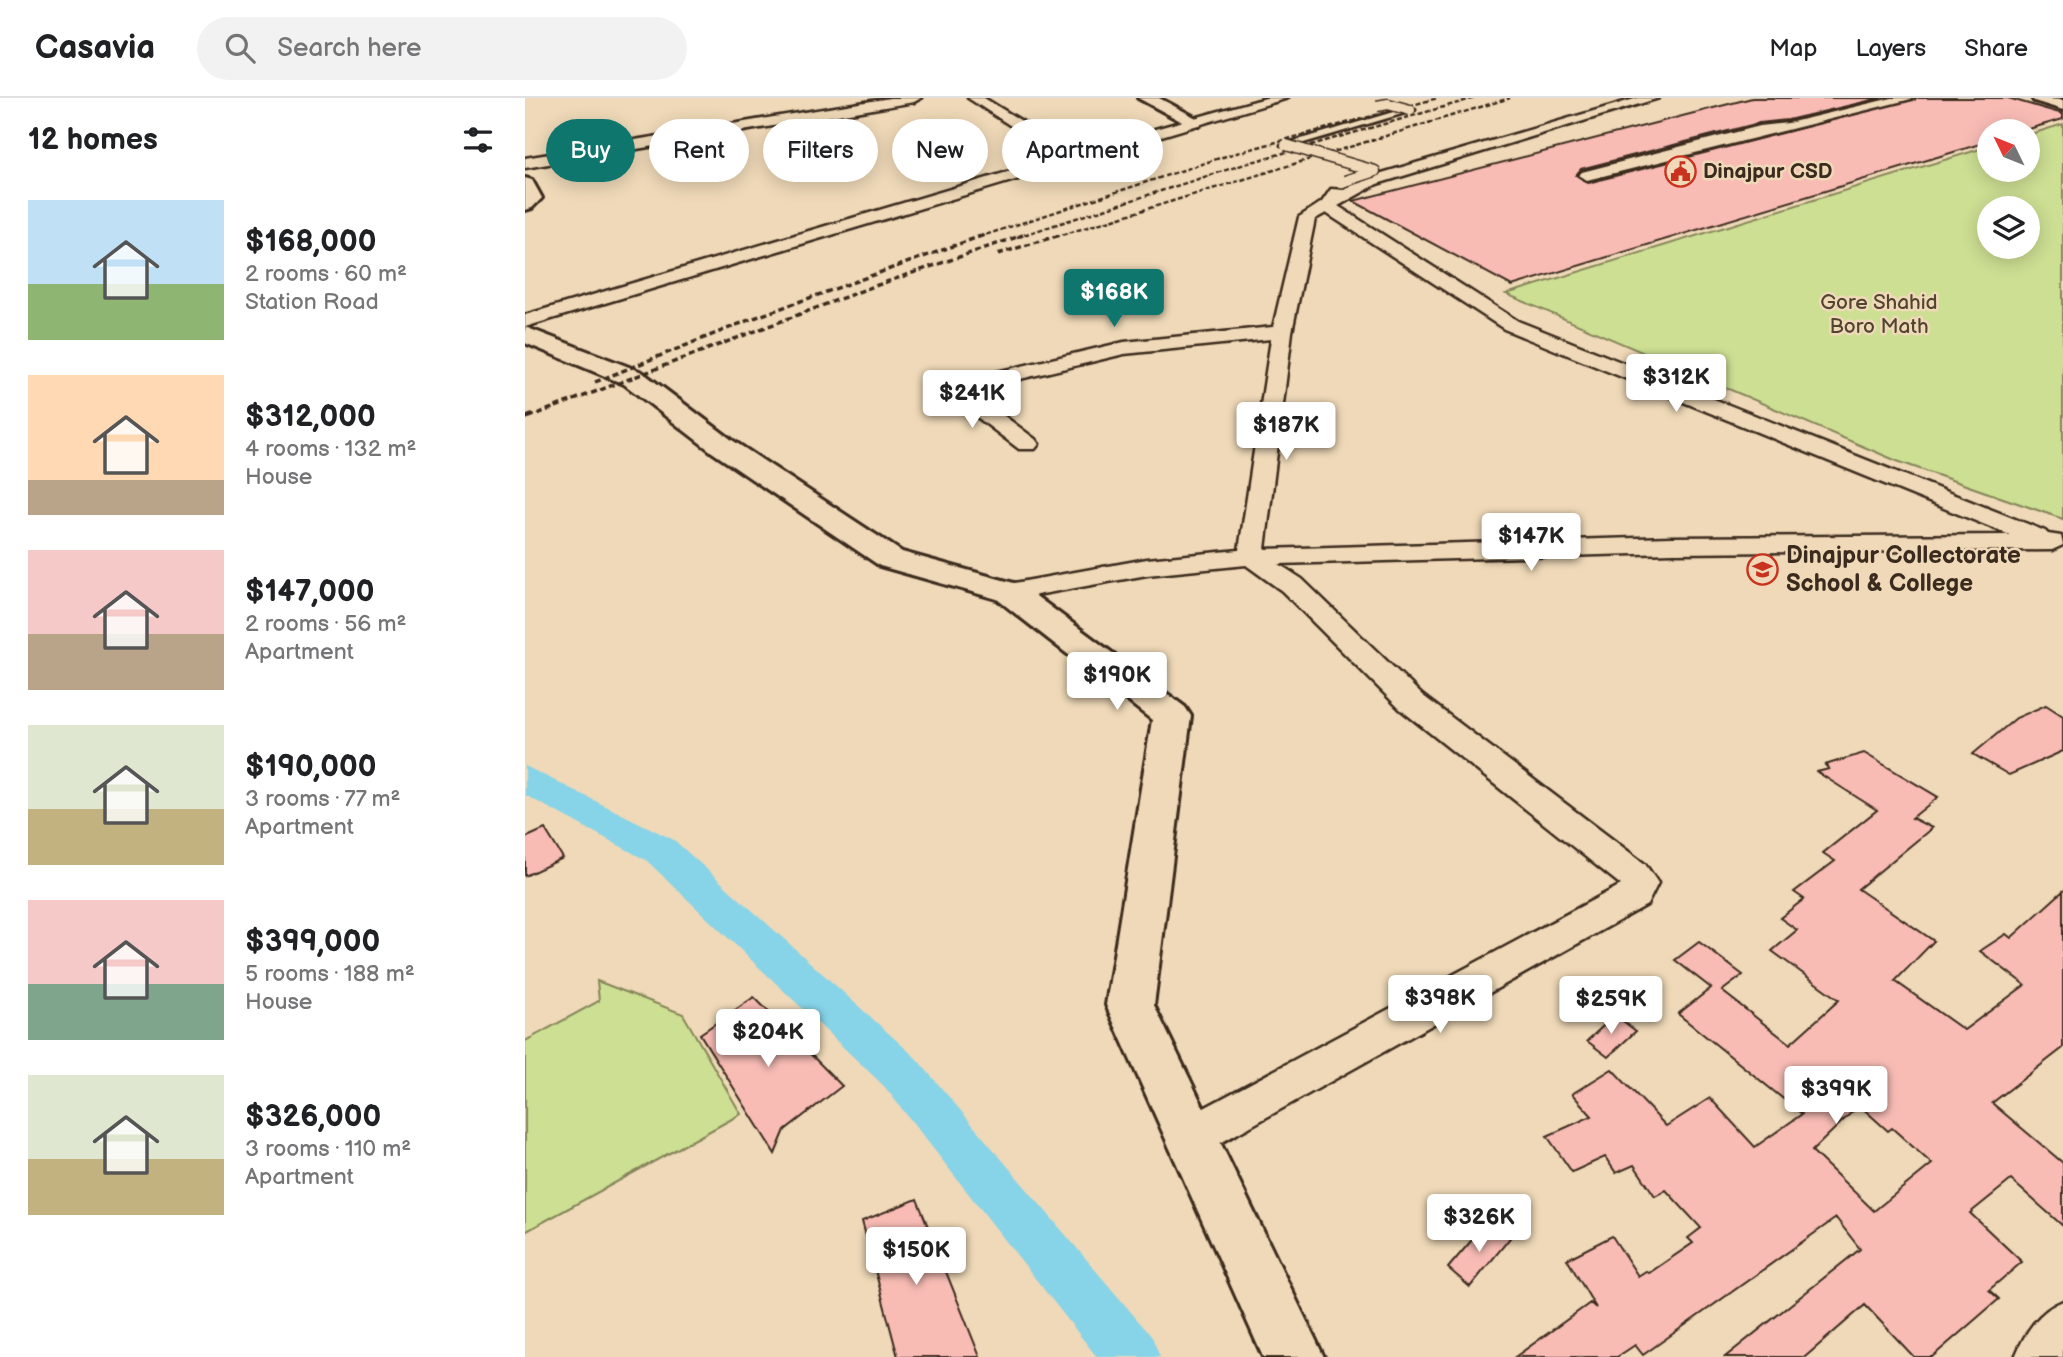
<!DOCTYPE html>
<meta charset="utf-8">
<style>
body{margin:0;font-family:"Balsamiq Sans",sans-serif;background:#f2f2f2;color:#202124;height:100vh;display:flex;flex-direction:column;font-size:26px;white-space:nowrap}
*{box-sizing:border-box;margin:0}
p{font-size:23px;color:#757577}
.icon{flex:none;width:38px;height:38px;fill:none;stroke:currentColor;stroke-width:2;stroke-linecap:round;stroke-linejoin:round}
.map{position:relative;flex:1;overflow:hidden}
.panel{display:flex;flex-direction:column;background:#fff;width:525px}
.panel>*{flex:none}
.hud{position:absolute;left:21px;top:21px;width:665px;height:63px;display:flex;gap:14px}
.needle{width:46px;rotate:313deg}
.buttons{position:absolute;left:1452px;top:21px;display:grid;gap:14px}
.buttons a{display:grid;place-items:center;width:63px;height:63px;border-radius:50%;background:#fff;box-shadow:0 4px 18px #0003;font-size:35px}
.price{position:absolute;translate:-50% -60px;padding:0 16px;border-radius:7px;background:#fff;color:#222;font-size:23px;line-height:46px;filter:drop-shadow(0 2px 4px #0008)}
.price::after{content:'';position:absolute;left:50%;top:42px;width:21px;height:16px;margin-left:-10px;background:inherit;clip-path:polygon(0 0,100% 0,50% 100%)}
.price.selected{background:#0f766e;color:#fff}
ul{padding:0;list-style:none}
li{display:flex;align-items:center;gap:21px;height:175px;padding:0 28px}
li span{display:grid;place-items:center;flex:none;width:196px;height:140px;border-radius:0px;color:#555}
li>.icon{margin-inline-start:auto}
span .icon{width:84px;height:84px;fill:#fffc;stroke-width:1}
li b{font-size:30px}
h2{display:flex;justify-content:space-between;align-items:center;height:84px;padding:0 28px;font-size:30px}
.tag{padding:0 24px;border-radius:32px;background:#fff;box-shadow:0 4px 18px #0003;font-size:24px;line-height:63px}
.tag.selected{background:#0f766e;color:#fff}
header{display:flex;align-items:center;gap:42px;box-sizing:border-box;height:98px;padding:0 35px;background:#fff;border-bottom:2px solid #e0e0e0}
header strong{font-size:33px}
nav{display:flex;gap:38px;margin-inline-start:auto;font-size:24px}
.search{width:490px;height:63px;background:#f2f2f2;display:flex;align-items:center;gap:18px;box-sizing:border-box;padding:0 24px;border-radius:38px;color:#757577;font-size:26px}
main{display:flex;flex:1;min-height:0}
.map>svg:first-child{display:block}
</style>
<header>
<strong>Casavia</strong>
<div class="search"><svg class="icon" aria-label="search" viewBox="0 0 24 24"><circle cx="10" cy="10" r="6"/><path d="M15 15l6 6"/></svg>Search here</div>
<nav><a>Map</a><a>Layers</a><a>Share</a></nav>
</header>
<main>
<section class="panel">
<h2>12 homes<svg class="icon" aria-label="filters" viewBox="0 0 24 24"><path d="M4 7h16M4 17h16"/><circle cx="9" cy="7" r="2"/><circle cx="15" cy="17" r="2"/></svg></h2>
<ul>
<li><span style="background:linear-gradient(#bfe0f5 60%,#8fb573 0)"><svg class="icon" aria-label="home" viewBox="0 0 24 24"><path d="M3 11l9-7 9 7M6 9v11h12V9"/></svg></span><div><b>$168,000</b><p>2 rooms · 60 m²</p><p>Station Road</p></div></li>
<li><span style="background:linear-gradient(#ffd9b3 75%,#b9a48a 0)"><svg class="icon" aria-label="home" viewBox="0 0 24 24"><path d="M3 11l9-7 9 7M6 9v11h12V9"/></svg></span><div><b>$312,000</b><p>4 rooms · 132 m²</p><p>House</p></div></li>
<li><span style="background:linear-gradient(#f6c9c9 60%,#b9a48a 0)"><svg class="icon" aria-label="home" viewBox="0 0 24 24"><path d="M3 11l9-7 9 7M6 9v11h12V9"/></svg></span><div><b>$147,000</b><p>2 rooms · 56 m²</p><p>Apartment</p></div></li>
<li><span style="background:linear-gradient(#dfe7d0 60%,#c2b280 0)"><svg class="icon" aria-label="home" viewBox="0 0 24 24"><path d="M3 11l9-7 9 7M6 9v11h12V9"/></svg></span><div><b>$190,000</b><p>3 rooms · 77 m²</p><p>Apartment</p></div></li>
<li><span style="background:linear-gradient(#f6c9c9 60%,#7fa58c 0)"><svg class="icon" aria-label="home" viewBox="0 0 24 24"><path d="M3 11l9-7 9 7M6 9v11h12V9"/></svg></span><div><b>$399,000</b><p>5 rooms · 188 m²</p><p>House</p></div></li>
<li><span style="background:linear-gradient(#dfe7d0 60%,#c2b280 0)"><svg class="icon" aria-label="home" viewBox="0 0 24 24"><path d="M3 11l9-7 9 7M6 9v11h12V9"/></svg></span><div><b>$326,000</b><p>3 rooms · 110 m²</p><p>Apartment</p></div></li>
</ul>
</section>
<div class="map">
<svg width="1538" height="1259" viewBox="0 0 1538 1259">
<rect width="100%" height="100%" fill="#efd9b8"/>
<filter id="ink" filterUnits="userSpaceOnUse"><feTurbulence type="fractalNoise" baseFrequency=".0143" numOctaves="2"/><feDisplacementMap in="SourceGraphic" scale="14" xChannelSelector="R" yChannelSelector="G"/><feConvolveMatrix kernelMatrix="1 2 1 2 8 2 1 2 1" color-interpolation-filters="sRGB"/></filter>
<g filter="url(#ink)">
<!-- green -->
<g fill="#cddf93" stroke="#848458" stroke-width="2" fill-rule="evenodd">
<path d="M1538,26V421L1372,363L981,196L1465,48V72H1503V37ZM1503,110V149H1465V110Z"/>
<path d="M72,883L158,916L216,1016L0,1134V943L74,903Z"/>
</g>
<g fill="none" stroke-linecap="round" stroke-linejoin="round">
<!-- canal -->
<path fill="#87d3e7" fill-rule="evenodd" d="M0,668L149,742L391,960L627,1239L635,1259H572L359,988L121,762L0,697Z"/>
</g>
<!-- building -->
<g fill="#f8bcb5" stroke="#3b2a1e" stroke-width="2" fill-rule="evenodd">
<path d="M1227,0H1356L1263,22L1234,25L1056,71L1051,77L1063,85L1393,0H1483L1538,16V21L1497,33H1465V43L987,188L828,103Z"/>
<path d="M1521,607L1538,618V653L1484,677L1448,656L1491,620Z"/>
<path d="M1339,655L1413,699L1387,720L1407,730L1333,791L1409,843L1370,883L1439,932L1500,887L1455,853L1481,836L1486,840L1538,793V950L1467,1005L1538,1065V1128L1486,1082L1445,1115L1497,1164L1464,1192L1474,1201L1407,1259H1389L1340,1207L1280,1259H1200L1335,1151L1311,1120L1118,1257L1110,1247L1092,1259H990L1065,1205L1071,1210L1042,1161L1087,1138L1113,1178L1121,1173L1124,1175L1168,1145L1163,1140L1176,1130L1141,1092L1130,1098L1109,1067L1091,1075L1080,1059L1047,1074L1022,1038L1067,1018L1047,996L1087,971L1141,1028L1185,1000L1230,1049L1277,1016L1153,916L1186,890L1150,862L1174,844L1218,877L1197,893L1265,946L1314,902L1247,853L1272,832L1255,820L1279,801L1269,794L1310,763L1298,755L1352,712L1292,674L1304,671L1300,667ZM1334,1007L1363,1033L1367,1030L1407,1066L1349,1113L1287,1053Z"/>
<path d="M20,731L38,760L0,778V740Z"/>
<path d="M229,899L317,988L260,1032L250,1056L175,936Z"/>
<path d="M1090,917L1111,933L1083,959L1062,943Z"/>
<path d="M392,1101L455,1259H373L337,1123Z"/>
<path d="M963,1123L985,1140L945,1189L923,1170Z"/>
</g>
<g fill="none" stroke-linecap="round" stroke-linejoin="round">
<defs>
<path id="pedestrian" d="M882,10L890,12L765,49L756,47Z"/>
<g id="minor">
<path d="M365,0H396L389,4L0,70V60Z"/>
<path d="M443,0H459L513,33L555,52L741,0H763L0,229V217L540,57L503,39Z"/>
<path d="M1113,0H1134L852,86L813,108L993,223L1520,433L1523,436L1536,438L1538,447L1527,452L1147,455L754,466L777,481L897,597L1120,766L1133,785L1122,807L681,1053L666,1059L651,1053L644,1039L651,1025L1096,787L875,611L757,493L721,467L622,477L484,502L474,500L470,494L474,488L484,486L622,461L714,452L746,241L599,256L446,293L510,341L514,346L510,351H494L427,300L422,290L425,285L599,244L748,229L774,119L797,104L806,91L819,92L840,80ZM801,115L979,231L1485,437L1147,439L740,451L767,234L790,121Z"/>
<path d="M1367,0H1390L1062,82L1054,77L1057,74L1235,28L1263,25Z"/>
<path d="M1538,1203V1259H1490C1500,1235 1513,1213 1538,1203Z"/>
</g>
<g id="tertiary">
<path d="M613,0H634L677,23L675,27H663Z"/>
<path d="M0,80L7,82L17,100L7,110L0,112Z"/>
<path d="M0,229L117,274L207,342L377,454L496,487L660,609L666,618L629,907L799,1259H738L581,907L627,622L472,501L355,468L187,354L99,286L0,245Z"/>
</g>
<path id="secondary" d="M1507,0L1538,2V12L1509,3Z"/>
</defs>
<!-- pedestrian casing -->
<use href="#pedestrian" stroke="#3b2a1e" stroke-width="5"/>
<!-- minor casing -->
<use href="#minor" stroke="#3b2a1e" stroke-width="5"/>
<!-- tertiary casing -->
<use href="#tertiary" stroke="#3b2a1e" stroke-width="6"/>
<!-- secondary casing -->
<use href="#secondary" stroke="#3b2a1e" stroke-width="6"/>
<!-- pedestrian -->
<use href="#pedestrian" fill="#efd9b8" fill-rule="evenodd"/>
<!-- minor -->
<use href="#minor" fill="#efd9b8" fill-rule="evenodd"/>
<!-- tertiary -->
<use href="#tertiary" fill="#efd9b8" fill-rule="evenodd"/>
<!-- secondary -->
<use href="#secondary" fill="#efd9b8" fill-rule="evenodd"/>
<!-- rail-far2 -->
<g stroke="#3b2a1e" stroke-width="2.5" stroke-dasharray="5 2.5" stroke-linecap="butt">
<path d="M454,139L704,57L913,0"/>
<path d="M492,139L720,66L950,0"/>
<path d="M530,139L985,0"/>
</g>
<!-- rail-far1 -->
<g stroke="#3b2a1e" stroke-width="3.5" stroke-dasharray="6 3.5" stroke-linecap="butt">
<path d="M473,156L535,137"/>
<path d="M70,284L229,220L459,137"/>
<path d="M4,319L341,191L498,137"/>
</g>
<!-- rail -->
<path stroke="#3b2a1e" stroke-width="4.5" stroke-dasharray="9 4.5" stroke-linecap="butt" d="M0,320L8,317"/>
<defs>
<g id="pedestrian-bridge">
<path d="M852,8L863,6L885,12"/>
<path d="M761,47L850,73L820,83"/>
</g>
</defs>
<!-- pedestrian-bridge casing -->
<use href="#pedestrian-bridge" stroke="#3b2a1e" stroke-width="13" stroke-linecap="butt"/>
<!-- pedestrian-bridge -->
<use href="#pedestrian-bridge" stroke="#efd9b8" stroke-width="10"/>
</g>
</g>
<!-- icons -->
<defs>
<symbol id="civic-ring" viewBox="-11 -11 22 22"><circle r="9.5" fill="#efd9b8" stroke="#c8321e" stroke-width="1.5"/><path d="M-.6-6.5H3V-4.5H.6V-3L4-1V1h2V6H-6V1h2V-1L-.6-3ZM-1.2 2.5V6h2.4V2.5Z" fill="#c8321e"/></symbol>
<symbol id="school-ring" viewBox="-11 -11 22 22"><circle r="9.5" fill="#efd9b8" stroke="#c8321e" stroke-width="1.5"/><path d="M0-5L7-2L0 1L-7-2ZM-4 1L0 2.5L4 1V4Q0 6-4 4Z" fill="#c8321e"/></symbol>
</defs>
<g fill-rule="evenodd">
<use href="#civic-ring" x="1138" y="56" width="35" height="35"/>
<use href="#school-ring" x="1220" y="454" width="35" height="35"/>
</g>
<g text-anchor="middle" stroke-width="5" stroke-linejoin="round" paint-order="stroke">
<!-- far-poi labels -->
<g font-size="21" font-weight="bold" fill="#3b2a1e" stroke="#efd9b8" text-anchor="start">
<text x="1178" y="80">Dinajpur CSD</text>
</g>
<!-- far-park labels -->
<g font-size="21" fill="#514530" stroke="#efd9b8">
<text x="1354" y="211">Gore Shahid<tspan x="1354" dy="24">Boro Math</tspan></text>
</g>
<!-- poi labels -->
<g font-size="24" font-weight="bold" fill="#3b2a1e" stroke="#efd9b8" text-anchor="start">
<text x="1261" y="465">Dinajpur Collectorate<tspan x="1261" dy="28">School &amp; College</tspan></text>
</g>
</g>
</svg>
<div class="buttons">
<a><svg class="needle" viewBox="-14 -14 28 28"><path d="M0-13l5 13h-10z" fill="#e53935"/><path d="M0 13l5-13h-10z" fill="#757577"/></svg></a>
<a><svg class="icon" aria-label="layers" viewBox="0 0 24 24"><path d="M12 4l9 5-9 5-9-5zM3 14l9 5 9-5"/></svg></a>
</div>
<b class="price selected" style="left:589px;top:231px">$168K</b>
<b class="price" style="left:1151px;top:316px">$312K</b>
<b class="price" style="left:447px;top:332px">$241K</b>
<b class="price" style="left:761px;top:364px">$187K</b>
<b class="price" style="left:1006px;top:475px">$147K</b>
<b class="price" style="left:592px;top:614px">$190K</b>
<b class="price" style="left:915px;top:937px">$398K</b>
<b class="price" style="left:1086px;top:938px">$259K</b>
<b class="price" style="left:243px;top:971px">$204K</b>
<b class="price" style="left:1311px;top:1028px">$399K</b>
<b class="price" style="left:954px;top:1156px">$326K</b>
<b class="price" style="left:391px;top:1189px">$150K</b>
<div class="hud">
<a class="tag selected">Buy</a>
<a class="tag">Rent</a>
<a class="tag">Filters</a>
<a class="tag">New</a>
<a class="tag">Apartment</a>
</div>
</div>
</main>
